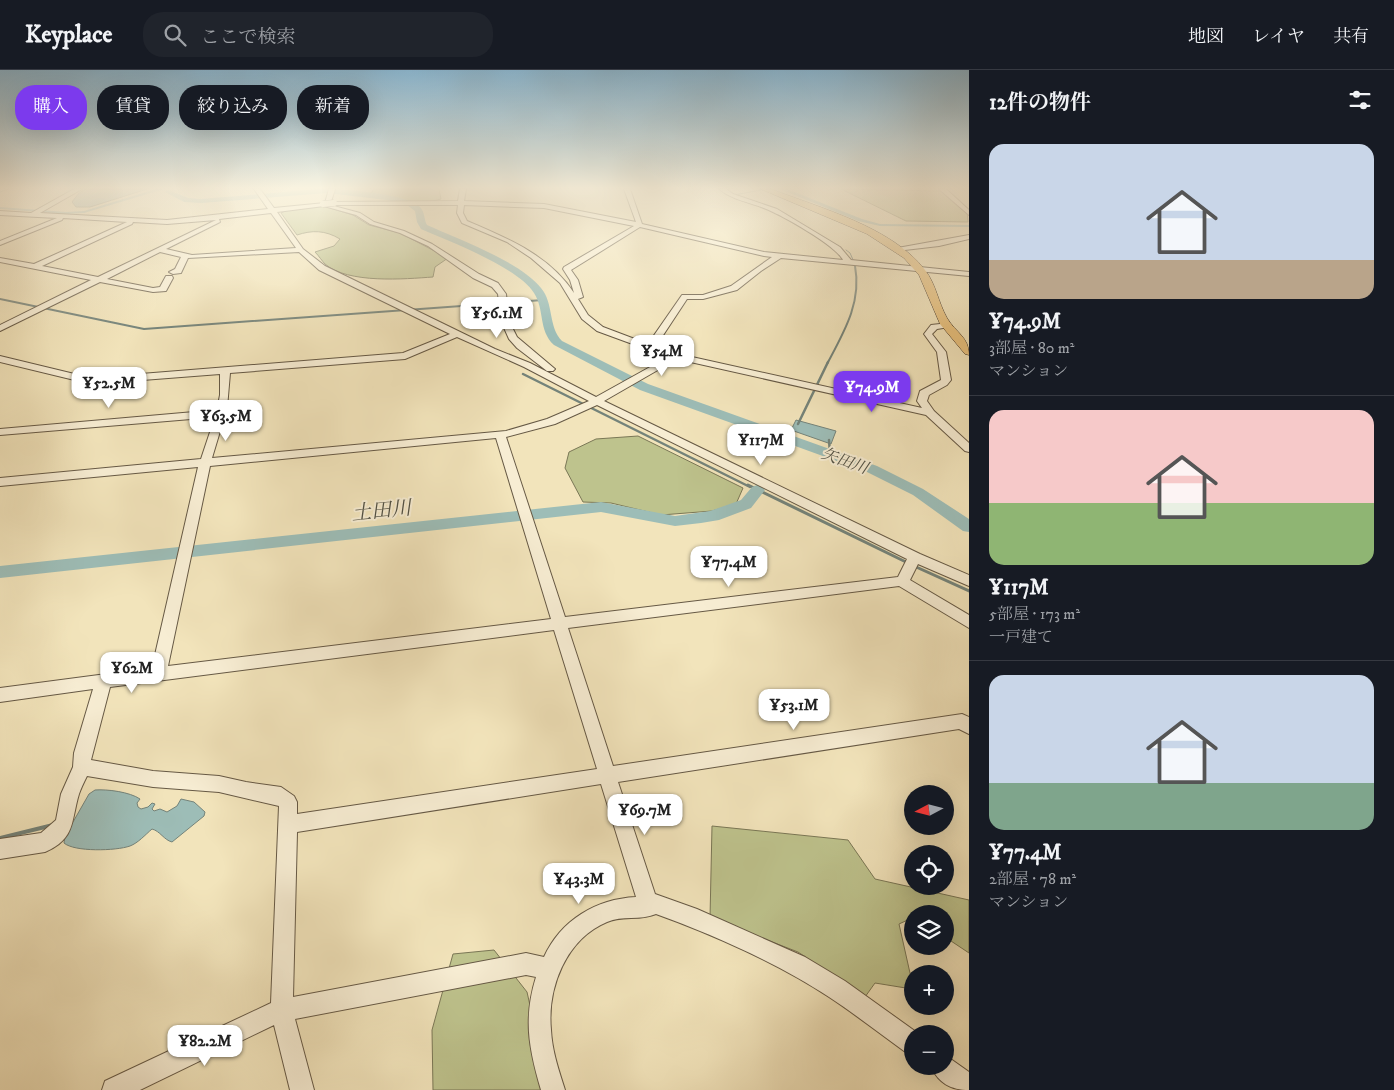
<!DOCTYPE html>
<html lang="ja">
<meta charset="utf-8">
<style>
body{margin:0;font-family:"IM FELL DW Pica","Noto Serif JP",serif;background:#20242c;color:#f1f3f6;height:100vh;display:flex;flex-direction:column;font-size:19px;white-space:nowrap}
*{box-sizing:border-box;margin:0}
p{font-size:16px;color:#9ea1a6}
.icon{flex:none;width:28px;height:28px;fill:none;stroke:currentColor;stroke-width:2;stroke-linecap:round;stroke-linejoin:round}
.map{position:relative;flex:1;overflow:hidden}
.side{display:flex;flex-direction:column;background:#171b24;width:425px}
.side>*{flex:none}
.top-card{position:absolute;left:15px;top:15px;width:475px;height:45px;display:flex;gap:10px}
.needle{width:32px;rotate:263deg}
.tools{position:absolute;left:904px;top:715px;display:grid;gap:10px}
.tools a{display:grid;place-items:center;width:50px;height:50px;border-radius:50%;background:#171b24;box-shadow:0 5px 20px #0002;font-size:25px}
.price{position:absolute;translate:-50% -42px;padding:0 11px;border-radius:10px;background:#fff;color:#222;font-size:16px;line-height:32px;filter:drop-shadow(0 1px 2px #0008)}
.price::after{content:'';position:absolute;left:50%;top:30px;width:15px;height:11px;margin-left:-8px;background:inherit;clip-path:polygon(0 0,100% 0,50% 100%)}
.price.current{background:#7c3aed;color:#fff}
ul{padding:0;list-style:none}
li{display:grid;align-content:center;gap:10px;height:265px;padding:0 20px}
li+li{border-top:1px solid #363941}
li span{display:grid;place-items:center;height:155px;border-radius:15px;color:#555}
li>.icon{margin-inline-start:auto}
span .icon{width:90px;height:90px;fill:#fffc;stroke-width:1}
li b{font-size:21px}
h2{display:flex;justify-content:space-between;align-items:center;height:60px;padding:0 20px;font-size:21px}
.tag{padding:0 18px;border-radius:20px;background:#171b24;box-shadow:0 5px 20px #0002;font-size:18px;line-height:45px}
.tag.current{background:#7c3aed;color:#fff}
header{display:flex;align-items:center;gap:30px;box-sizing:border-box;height:70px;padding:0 25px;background:#171b24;border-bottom:1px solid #363941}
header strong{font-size:24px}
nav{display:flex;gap:28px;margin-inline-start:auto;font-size:18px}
.search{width:350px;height:45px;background:#20242c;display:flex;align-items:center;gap:12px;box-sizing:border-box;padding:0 18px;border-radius:20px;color:#9ea1a6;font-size:19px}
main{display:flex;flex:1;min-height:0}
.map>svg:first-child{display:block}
</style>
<header>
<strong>Keyplace</strong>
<div class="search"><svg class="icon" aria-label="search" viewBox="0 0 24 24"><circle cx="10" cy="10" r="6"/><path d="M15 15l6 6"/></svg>ここで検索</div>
<nav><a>地図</a><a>レイヤ</a><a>共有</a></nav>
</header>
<main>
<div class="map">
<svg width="969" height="1020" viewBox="0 0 969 1020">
<rect width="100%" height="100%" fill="#f2e4bb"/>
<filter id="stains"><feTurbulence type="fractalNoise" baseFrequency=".004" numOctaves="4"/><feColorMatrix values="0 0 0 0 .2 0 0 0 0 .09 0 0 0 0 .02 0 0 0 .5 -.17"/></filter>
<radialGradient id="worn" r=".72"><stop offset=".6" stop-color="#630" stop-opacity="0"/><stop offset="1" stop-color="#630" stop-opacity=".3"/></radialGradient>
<!-- green -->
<g fill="#bec38d" stroke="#7a7756">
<path d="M374,119H439L441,129C419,136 392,128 370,125Z"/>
<path d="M841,119L941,121L967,141L968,152L906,151Z"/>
<path d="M320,135L353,145L369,155L400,163L448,188L435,197L433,207C405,209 348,214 325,194C322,191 319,186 315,182L334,176L340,169C325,160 312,160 297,165L281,143L287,140Z"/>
<path d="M638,366L743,418L736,434L712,441L661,445L611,433L583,432L565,398L569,382L596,369Z"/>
<path d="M712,756L848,770L875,809L969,830V883L945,867V844H912V848L899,854L912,912V919L875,913L865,927L798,882L710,848Z"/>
<path d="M494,880L527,922L549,1020H433L432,960L453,884Z"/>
</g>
<!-- water -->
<g fill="#9dbdb7" stroke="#74837a">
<path d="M86,119H147L90,137H76L72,132L79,123Z"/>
<path d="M796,350L836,361L831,374L791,360Z"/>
<path d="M95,720C107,719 130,722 140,729L137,733L138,737L141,739L148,737L152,733L155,734L152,739L154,741L160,739L167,742L177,736L181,729L194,732L205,742L204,746L172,772C164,770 160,761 152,759C145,765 138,773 130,776C116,781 74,782 64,773L65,766L89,724Z"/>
</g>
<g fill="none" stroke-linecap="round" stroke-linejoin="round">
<!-- stream-far4 -->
<g stroke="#74837a" stroke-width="1">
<path d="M0,122L8,119"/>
<path d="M734,125L761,120L759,119"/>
<path d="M796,151L808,158"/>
<path d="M846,180L850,183L854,192"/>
</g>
<!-- stream-far3 -->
<g stroke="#74837a" stroke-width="2">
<path d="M0,229L144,259L543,230"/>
<path d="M827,294C844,262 862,232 855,196"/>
</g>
<!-- stream-far2 -->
<g stroke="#74837a" stroke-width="2.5">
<path d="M523,304L750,417"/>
<path d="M798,354L828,292"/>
<path d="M829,370L830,384"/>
</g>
<!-- stream-far1 -->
<g stroke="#74837a" stroke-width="3">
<path d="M748,415L908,493"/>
<path d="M914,496L969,521"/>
</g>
<!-- stream -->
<path stroke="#74837a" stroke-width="4" d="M0,768L53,755"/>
<!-- canal -->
<g fill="#9dbdb7" fill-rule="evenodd">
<path d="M156,119H164L84,143L66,144L0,139V137L66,142L84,141Z"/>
<path d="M780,119H787L862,149L880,154L969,155V157L880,156L858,151Z"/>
</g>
<!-- river -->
<g fill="#9dbdb7" fill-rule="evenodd">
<path d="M320,119C341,119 406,123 420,137C425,142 424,150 427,155C458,169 521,192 541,218C554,233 548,257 562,271L648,314L877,396L923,419L969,449V462L963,461L913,425L867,402L640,320L554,275C538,260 545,240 534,223C519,198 449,171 421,159L417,152L415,141L407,135L387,130L327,123L201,133L184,132L165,122L169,120L188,128L201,129Z"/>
<path d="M757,415L762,417L765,420L751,438L719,450L701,453L675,456L601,442L0,508V496L601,432L675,446L710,441L741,430L752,417Z"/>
</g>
<defs>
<g id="minor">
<path d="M74,119H82L40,143L167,150L268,139L254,119H260L274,138L325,133L329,119H335L330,135L360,143L374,152L404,161L432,174L479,204L498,213L506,224L509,251L517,267L555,299L553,301H547L517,278L509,269L501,251L498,224L492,217L473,208L428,176L400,163L370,154L356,145L324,136L277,142L303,179L325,196L495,279L530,293L596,327L668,287L597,261L582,249L560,213L531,188L507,172L462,153L457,143L458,135H334L332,132L458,131L460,119H466L464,131L544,134L636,152L624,119H630L642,154L764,182L843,190C836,176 788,149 773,142C756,133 735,132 719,119H726L733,124L777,139L840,177L851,190L969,202V206L781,188L761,201L737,220L703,229H687L656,276L674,283L922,338L917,331L920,321L941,310L937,282L924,264L931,255L949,253V257L937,259L932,264L946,282L951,310L947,315L929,325L927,331L934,341L969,373V382L965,381L926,345L677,289L604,331L920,484L969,505V516L918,494L910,510L969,545V558L899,516L568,558L613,696L962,644L969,647V664L959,659L618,712L655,824L697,839L805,887L845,911L919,964H912V984L904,981C879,963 855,944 829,927C779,894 712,864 656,844C640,851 622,845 607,852C566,869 547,918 551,960C552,981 559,1001 565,1020H541C529,979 523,949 536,907L526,905L295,949L314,1020H290L274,955L140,1020H102L105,1011L271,933L279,736L219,722L153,717L87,706C84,712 81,718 79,724C71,750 76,769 45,782L0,789V769L41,763L56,750L61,724L73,697L74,683L93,619L0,632V618L152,598L198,397L0,416V408L201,389L215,347L0,365V359L217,340L220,325V304L91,314L0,292V286L91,308L403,283L450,264L319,200L299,182L188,188L181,203L173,204L169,202L175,199L181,187L160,182L107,209L153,218L160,217L166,206H172L173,208L166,221L153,222L100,212L0,261V255L91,210L0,192V188L34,194L127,152L63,148L62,150L0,175V171L57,148L0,145V141L31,143ZM464,135L544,138L634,156L564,197L563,199L570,210L574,223C549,185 507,168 467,151L463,143ZM271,143L296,178L192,185L166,179L220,152L219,149ZM216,150L98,207L42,196L132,154L133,152L167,154ZM640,157L764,186L772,187L731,216L703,225H682L648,274L603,257L588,245L578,229L583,227L578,210L571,200ZM457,267L524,297L589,331L547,349L506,361L212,388L227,338L230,303L405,289ZM597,335L907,489L898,507L565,547L506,367L555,354ZM496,368L551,549L168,596L210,396ZM554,560L597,699L297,744V732L294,726L281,717L246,712L219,706L153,701L91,690L110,617ZM601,714L636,827C596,829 561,850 544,887L526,883L293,927L297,762Z"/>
<path d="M939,119H946L969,140V145Z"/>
<path d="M969,165V169L939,176L896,181L892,179Z"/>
<path d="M945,985L969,1002V1020C951,1020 938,1013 931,996H945Z"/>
</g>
<path id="major" d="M761,119H771C820,138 892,157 925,200C936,214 938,232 947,248C956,263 969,267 969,285L965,284L940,254L919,205L904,188L867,164Z"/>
</defs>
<!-- minor casing -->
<use href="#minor" stroke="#665945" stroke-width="2"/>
<!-- major casing -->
<use href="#major" stroke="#372b1e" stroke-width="1"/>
<!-- minor -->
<use href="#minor" fill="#f7edd3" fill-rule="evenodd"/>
<!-- major -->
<use href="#major" fill="#e9c27e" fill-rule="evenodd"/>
<defs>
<path id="minor-bridge" d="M323,134L334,133"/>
</defs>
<!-- minor-bridge casing -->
<use href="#minor-bridge" stroke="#665945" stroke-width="7" stroke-linecap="butt"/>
<!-- minor-bridge -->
<use href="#minor-bridge" stroke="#f7edd3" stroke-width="6"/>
</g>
<!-- sky -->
<linearGradient id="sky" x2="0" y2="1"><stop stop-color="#8ab8d4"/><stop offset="0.45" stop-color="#f9f3e0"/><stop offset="1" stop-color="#f9f3e0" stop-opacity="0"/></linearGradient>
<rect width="969" height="262" fill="url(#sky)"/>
<g text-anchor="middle" stroke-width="4" stroke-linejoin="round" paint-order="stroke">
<!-- far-water labels -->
<g font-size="16" font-style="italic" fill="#505044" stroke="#f7edd3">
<text transform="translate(845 390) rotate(20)" y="6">矢田川</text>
</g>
<!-- water labels -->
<g font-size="20" font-style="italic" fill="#505044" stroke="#f7edd3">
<text transform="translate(381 440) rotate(-6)" y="7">土田川</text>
</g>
</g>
<rect width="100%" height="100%" filter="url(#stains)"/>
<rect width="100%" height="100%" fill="url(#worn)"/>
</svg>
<div class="tools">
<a><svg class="needle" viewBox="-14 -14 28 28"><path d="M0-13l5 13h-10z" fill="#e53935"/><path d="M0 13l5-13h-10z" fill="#9ea1a6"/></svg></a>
<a><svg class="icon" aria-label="locate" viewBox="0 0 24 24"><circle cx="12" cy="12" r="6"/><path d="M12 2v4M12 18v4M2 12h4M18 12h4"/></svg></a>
<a><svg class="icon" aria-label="layers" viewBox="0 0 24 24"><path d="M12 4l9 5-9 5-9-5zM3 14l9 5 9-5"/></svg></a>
<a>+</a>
<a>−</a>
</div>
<b class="price" style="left:497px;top:269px">¥56.1M</b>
<b class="price" style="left:662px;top:307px">¥54M</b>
<b class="price" style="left:109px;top:339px">¥52.5M</b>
<b class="price current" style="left:872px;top:343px">¥74.9M</b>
<b class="price" style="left:226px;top:372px">¥63.5M</b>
<b class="price" style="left:761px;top:396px">¥117M</b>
<b class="price" style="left:729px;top:518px">¥77.4M</b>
<b class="price" style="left:132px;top:624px">¥62M</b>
<b class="price" style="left:794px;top:661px">¥53.1M</b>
<b class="price" style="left:645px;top:766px">¥69.7M</b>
<b class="price" style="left:579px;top:835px">¥43.3M</b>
<b class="price" style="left:205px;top:997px">¥82.2M</b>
<div class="top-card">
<a class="tag current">購入</a>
<a class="tag">賃貸</a>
<a class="tag">絞り込み</a>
<a class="tag">新着</a>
</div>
</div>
<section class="side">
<h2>12件の物件<svg class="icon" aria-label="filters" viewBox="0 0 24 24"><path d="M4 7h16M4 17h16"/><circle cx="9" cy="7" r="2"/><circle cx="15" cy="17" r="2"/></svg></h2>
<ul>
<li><span style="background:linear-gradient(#c9d6e8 75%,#b9a48a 0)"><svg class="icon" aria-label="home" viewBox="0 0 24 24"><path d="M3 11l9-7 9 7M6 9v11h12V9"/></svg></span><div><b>¥74.9M</b><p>3部屋 · 80 m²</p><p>マンション</p></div></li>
<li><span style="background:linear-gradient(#f6c9c9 60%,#8fb573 0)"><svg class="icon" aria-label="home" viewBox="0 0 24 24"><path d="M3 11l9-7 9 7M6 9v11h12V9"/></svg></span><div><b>¥117M</b><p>5部屋 · 173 m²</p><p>一戸建て</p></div></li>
<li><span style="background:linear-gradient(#c9d6e8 70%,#7fa58c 0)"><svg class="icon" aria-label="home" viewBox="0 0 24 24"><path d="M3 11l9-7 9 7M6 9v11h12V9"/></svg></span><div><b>¥77.4M</b><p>2部屋 · 78 m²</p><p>マンション</p></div></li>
</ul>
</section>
</main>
